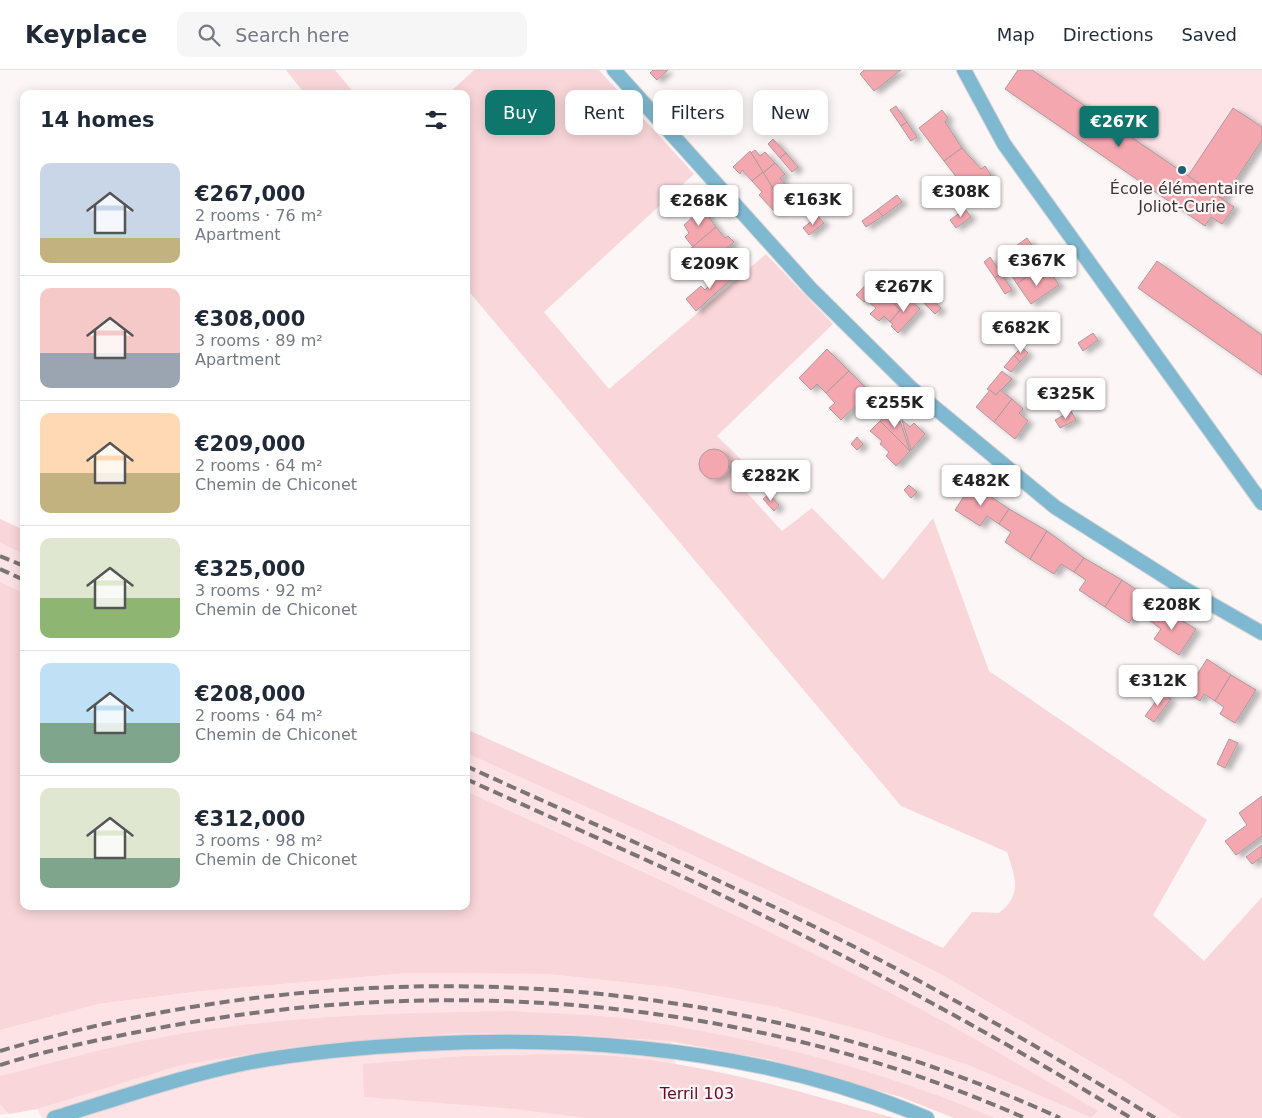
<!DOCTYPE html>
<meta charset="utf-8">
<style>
body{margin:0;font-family:"DejaVu Sans",sans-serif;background:#f6f6f7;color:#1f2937;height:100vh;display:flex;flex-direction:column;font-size:19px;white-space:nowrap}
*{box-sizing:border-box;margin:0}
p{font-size:16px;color:#747a83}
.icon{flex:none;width:28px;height:28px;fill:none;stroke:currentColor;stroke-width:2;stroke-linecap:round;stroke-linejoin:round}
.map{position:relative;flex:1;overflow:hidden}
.panel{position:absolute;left:20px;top:20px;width:450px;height:820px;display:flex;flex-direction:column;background:#fff;border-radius:10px;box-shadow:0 2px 12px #0003}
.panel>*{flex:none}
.top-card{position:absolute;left:485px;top:20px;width:475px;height:45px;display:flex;gap:10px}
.price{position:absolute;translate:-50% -42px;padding:0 11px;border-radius:5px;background:#fff;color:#222;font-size:16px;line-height:32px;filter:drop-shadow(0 1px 2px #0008)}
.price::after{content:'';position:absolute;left:50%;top:30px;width:15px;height:11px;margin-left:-8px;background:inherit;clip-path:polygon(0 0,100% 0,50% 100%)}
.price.on{background:#0f766e;color:#fff}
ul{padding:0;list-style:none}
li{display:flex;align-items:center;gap:15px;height:125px;padding:0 20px}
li+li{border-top:1px solid #e0e1e3}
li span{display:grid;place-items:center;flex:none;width:140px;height:100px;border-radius:10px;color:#555}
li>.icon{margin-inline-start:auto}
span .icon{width:60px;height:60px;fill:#fffc;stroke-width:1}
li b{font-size:21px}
h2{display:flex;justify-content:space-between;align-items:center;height:60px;padding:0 20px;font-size:21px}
.pill{padding:0 18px;border-radius:10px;background:#fff;box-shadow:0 2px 12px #0003;font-size:18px;line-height:45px}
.pill.on{background:#0f766e;color:#fff}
header{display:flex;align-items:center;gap:30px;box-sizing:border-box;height:70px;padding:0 25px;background:#fff;border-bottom:1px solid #e0e1e3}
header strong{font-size:24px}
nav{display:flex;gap:28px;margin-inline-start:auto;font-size:18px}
.search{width:350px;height:45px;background:#f6f6f7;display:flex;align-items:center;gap:12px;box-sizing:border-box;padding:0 18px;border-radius:10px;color:#747a83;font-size:19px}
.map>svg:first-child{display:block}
</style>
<header>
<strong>Keyplace</strong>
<div class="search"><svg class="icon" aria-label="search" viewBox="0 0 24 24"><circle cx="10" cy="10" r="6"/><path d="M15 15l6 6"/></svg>Search here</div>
<nav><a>Map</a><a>Directions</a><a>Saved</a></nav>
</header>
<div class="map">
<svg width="1262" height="1048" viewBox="0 0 1262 1048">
<defs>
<filter id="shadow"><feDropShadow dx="5.5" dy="3" stdDeviation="2.5" flood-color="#0004"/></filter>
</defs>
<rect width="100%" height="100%" fill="#fdf6f6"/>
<!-- built -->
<g fill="#fee3e6">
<path d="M1018,0H1262V70L1223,129L1234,137L1222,154L1211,147L1205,156L1005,19Z"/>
<path d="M0,473L24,484V523L0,512Z"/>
<path d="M466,683L649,765L865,866L944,906L1127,1013L1181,1048H1093L1098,1041L809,882L638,799L466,721Z"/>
<path d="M409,903L547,904L668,917L775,937L869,962L968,995L1092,1048H954L901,1027L772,990L671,972L676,995L667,1048H42L37,1039L0,1045V960L99,934L203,921Z"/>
</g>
<!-- green -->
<g fill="#f9d6d9">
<path d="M286,0H335L355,24H305Z"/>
<path d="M474,0H599L694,104L544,242L609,319L766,184L833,254L717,366L752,400L739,414L782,461L812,438L883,510L933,448L989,601L1207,750L1153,845L1204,891L1262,827V1048H1181L1127,1013L944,906L865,866L649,765L466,683V659L670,750L943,878L972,842L999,843C1023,824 1015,807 1007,782L901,736L466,218V24H448Z"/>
<path d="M0,449L24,460V484L0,473Z"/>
<path d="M0,512L24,523V836H466V721C625,793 784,865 937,948C992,978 1045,1010 1098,1041L1092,1048L968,995L869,962L775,937L668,917L547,904L409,903L203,921L99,934L0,960Z"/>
<path d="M513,941C554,944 597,944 637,950C760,968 881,1000 995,1048H954L901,1027L772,990L671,971L566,964L455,963L293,977L181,995L37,1039L9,1044L0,1034V1006C49,994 98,979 147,970C268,946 390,943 513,941Z"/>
<path d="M464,986C512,986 564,982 612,986C708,994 802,1022 894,1048H586L515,1039L364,1027L363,994Z"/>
</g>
<!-- building -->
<g fill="#f5a7b0" stroke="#ab9b9c" filter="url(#shadow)">
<path d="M653,0H668L657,10L650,3Z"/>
<path d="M864,0H901L874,21L860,4Z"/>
<path d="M1018,0H1032L1234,137L1222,154L1211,147L1205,156L1005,19Z"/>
<path d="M704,30L711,38L696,52L688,44Z"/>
<path d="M896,36L907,52L901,56L890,40Z"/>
<path d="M1233,38L1262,57V70L1223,129L1188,106Z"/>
<path d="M942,40L948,48L945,52L962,78L944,91L919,58Z"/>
<path d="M907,52L917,67L911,71L901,56Z"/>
<path d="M773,69L786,83L780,88L768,74Z"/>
<path d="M962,78L981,99L985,96L991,105L968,122L944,91Z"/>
<path d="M755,80L760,86L765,82L775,93L763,103L751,83Z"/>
<path d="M750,81L763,102L752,111L742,100L740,104L733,97Z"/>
<path d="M786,83L798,97L792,102L780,88Z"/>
<path d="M775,93L785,104L780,108L785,114L776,123L763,103Z"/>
<path d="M763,102L783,135L775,142L759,125L762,122L752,111Z"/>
<path d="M897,125L902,132L883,146L877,140Z"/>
<path d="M703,138L716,157L693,177L685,167L689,163L684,155Z"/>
<path d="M965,139L971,147L956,158L950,150Z"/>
<path d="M877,140L883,146L866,157L862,151Z"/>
<path d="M818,146L824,153L809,165L803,158Z"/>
<path d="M716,157L725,168L728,166L734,172L703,200L700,195L688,205L676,191Z"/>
<path d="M1027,168L1034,178L1030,180L1033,183L1020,192L1024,198L1012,206L999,188Z"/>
<path d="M1033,183L1037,189L1043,185L1049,193L1043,198L1048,204L1035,214L1029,205L1017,214L1012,206L1024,198L1020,192Z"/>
<path d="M990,187L1001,203L995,208L984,192Z"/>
<path d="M1157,191L1262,265V305L1138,218Z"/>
<path d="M730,196L737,204L696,241L686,229L701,216L705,220Z"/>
<path d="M879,201L896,217L886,228L880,222L870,233L866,230L864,232L856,225Z"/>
<path d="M1001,203L1012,220L1005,224L995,208Z"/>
<path d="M1048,204L1050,207L1053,206L1059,215L1031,234L1017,214L1029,205L1035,214Z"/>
<path d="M912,211L925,224L920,229L906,216Z"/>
<path d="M896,217L903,224L894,234L900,240L890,252L884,246L879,251L870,244L876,238L870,233L880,222L886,228Z"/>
<path d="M903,224L920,239L898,263L891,256L893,254L890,252L900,240L894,234Z"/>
<path d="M925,224L941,238L935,244L920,229Z"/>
<path d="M1093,263L1098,270L1083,281L1078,273Z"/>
<path d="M1022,277L1028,283L1020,292L1014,285Z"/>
<path d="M827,279L849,301L826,323L817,314L811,320L799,308Z"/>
<path d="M1014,285L1020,292L1011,302L1004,297Z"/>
<path d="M849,301L870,322L841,350L829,338L835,333L826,323Z"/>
<path d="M1002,301L1012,309L996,325L987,319Z"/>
<path d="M990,320L996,325L1000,320L1012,329L994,352L976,337Z"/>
<path d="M1012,329L1023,339L1019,343L1028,351L1015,369L994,352Z"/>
<path d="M1071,341L1076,350L1060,358L1055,350Z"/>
<path d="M887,343L898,353L900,351L910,381L880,351Z"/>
<path d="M902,350L910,357L914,353L925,364L911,380Z"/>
<path d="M880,351L910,381L896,396L886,386L889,382L880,374L882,371L870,361Z"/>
<path d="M857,367L863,374L857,380L851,374Z"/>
<circle cx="714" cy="394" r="15"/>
<path d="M972,414L1009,439L999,454L987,446L980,456L955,440Z"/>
<path d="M909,415L917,422L911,428L904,420Z"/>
<path d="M769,424L779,435L774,441L763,429Z"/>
<path d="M1009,439L1047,461L1030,489L1005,472L1011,462L999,454Z"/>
<path d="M1047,461L1084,488L1074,502L1061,494L1054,504L1030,489Z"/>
<path d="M1084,488L1122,510L1105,537L1079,520L1086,510L1074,502Z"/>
<path d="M1122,510L1146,526L1145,528L1157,536L1149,550L1136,542L1129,553L1105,537Z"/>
<path d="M1157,536L1196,559L1179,585L1154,569L1161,559L1149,550Z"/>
<path d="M1207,589L1231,605L1215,631L1204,624L1200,631L1186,622Z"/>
<path d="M1231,605L1256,620L1235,653L1220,644L1224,637L1215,631Z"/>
<path d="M1162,623L1171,629L1154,652L1145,646Z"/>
<path d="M1229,669L1238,673L1225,698L1217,694Z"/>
<path d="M1262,726V766L1236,785L1225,771L1247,755L1239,743Z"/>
<path d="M1262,775V787L1252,794L1246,787Z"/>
</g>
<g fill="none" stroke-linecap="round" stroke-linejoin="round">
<defs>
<path id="minor" d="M614,0L811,219L911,318L1055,437L1178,515L1262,563"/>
<g id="tertiary">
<path d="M964,0L1004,74L1262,433"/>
<path d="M54,1048C120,1028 185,1005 252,992C308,982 365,977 422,974C591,965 769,981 927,1048"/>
</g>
</defs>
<!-- minor casing -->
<use href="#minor" stroke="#dad3d3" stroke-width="16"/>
<!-- tertiary casing -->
<use href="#tertiary" stroke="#dad3d3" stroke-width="16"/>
<!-- minor -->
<use href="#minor" stroke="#7fb9d1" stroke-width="14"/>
<!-- tertiary -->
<use href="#tertiary" stroke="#7fb9d1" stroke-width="14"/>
<!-- rail -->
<g stroke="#7b7475" stroke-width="4" stroke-dasharray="10 5" stroke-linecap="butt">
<path d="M0,486L24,496"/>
<path d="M0,499L24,510"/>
<path d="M466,696C604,759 744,819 878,889C973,939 1064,992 1155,1048"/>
<path d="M466,709C541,743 616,776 690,810C841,882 989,961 1131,1048"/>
<path d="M0,981C348,878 729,896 1060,1048"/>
<path d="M0,995C45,981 92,971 138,962C436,902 746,925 1025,1048"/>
</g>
</g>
<!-- markers -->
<circle fill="#205e74" stroke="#fdf6f6" stroke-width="2" cx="1182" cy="100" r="5"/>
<g text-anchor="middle" stroke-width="4.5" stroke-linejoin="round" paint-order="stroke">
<!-- poi labels -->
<g font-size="16" fill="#3c3536" stroke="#fdf6f6">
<text x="1182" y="124">École élémentaire<tspan x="1182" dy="18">Joliot-Curie</tspan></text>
</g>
<!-- park labels -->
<g font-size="16" fill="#670b26" stroke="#fdf6f6">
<text x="697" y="1029">Terril 103</text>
</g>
</g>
</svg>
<b class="price on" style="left:1119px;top:78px">€267K</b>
<b class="price" style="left:961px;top:148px">€308K</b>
<b class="price" style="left:813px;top:156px">€163K</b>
<b class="price" style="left:699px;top:157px">€268K</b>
<b class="price" style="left:1037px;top:217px">€367K</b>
<b class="price" style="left:710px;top:220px">€209K</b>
<b class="price" style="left:904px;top:243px">€267K</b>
<b class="price" style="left:1021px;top:284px">€682K</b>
<b class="price" style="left:1066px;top:350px">€325K</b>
<b class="price" style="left:895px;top:359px">€255K</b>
<b class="price" style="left:771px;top:432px">€282K</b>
<b class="price" style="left:981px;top:437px">€482K</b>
<b class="price" style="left:1172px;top:561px">€208K</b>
<b class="price" style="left:1158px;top:637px">€312K</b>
<div class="top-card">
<a class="pill on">Buy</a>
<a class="pill">Rent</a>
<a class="pill">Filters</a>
<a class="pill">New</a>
</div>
<section class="panel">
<h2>14 homes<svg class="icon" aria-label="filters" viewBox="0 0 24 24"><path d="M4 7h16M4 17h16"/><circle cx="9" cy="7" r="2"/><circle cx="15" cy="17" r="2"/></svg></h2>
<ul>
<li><span style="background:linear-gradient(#c9d6e8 75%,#c2b280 0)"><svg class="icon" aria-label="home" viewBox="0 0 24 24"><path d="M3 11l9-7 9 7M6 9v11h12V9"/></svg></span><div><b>€267,000</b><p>2 rooms · 76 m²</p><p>Apartment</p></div></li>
<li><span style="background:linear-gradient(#f6c9c9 65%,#9aa5b1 0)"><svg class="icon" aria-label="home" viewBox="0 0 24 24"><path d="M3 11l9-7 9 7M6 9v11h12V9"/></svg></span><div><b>€308,000</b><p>3 rooms · 89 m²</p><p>Apartment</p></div></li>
<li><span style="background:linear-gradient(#ffd9b3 60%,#c2b280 0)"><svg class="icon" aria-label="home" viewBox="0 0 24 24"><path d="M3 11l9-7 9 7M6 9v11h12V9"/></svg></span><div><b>€209,000</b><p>2 rooms · 64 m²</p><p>Chemin de Chiconet</p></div></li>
<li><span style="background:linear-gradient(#dfe7d0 60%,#8fb573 0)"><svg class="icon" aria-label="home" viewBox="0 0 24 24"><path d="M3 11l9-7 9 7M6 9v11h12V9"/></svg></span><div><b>€325,000</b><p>3 rooms · 92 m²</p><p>Chemin de Chiconet</p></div></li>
<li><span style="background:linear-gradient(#bfe0f5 60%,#7fa58c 0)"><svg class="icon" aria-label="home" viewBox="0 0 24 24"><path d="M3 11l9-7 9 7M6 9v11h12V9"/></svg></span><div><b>€208,000</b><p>2 rooms · 64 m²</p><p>Chemin de Chiconet</p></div></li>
<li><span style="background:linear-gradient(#dfe7d0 70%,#7fa58c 0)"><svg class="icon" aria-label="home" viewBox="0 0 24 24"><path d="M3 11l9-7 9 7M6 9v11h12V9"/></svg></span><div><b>€312,000</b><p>3 rooms · 98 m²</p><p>Chemin de Chiconet</p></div></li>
</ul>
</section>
</div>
